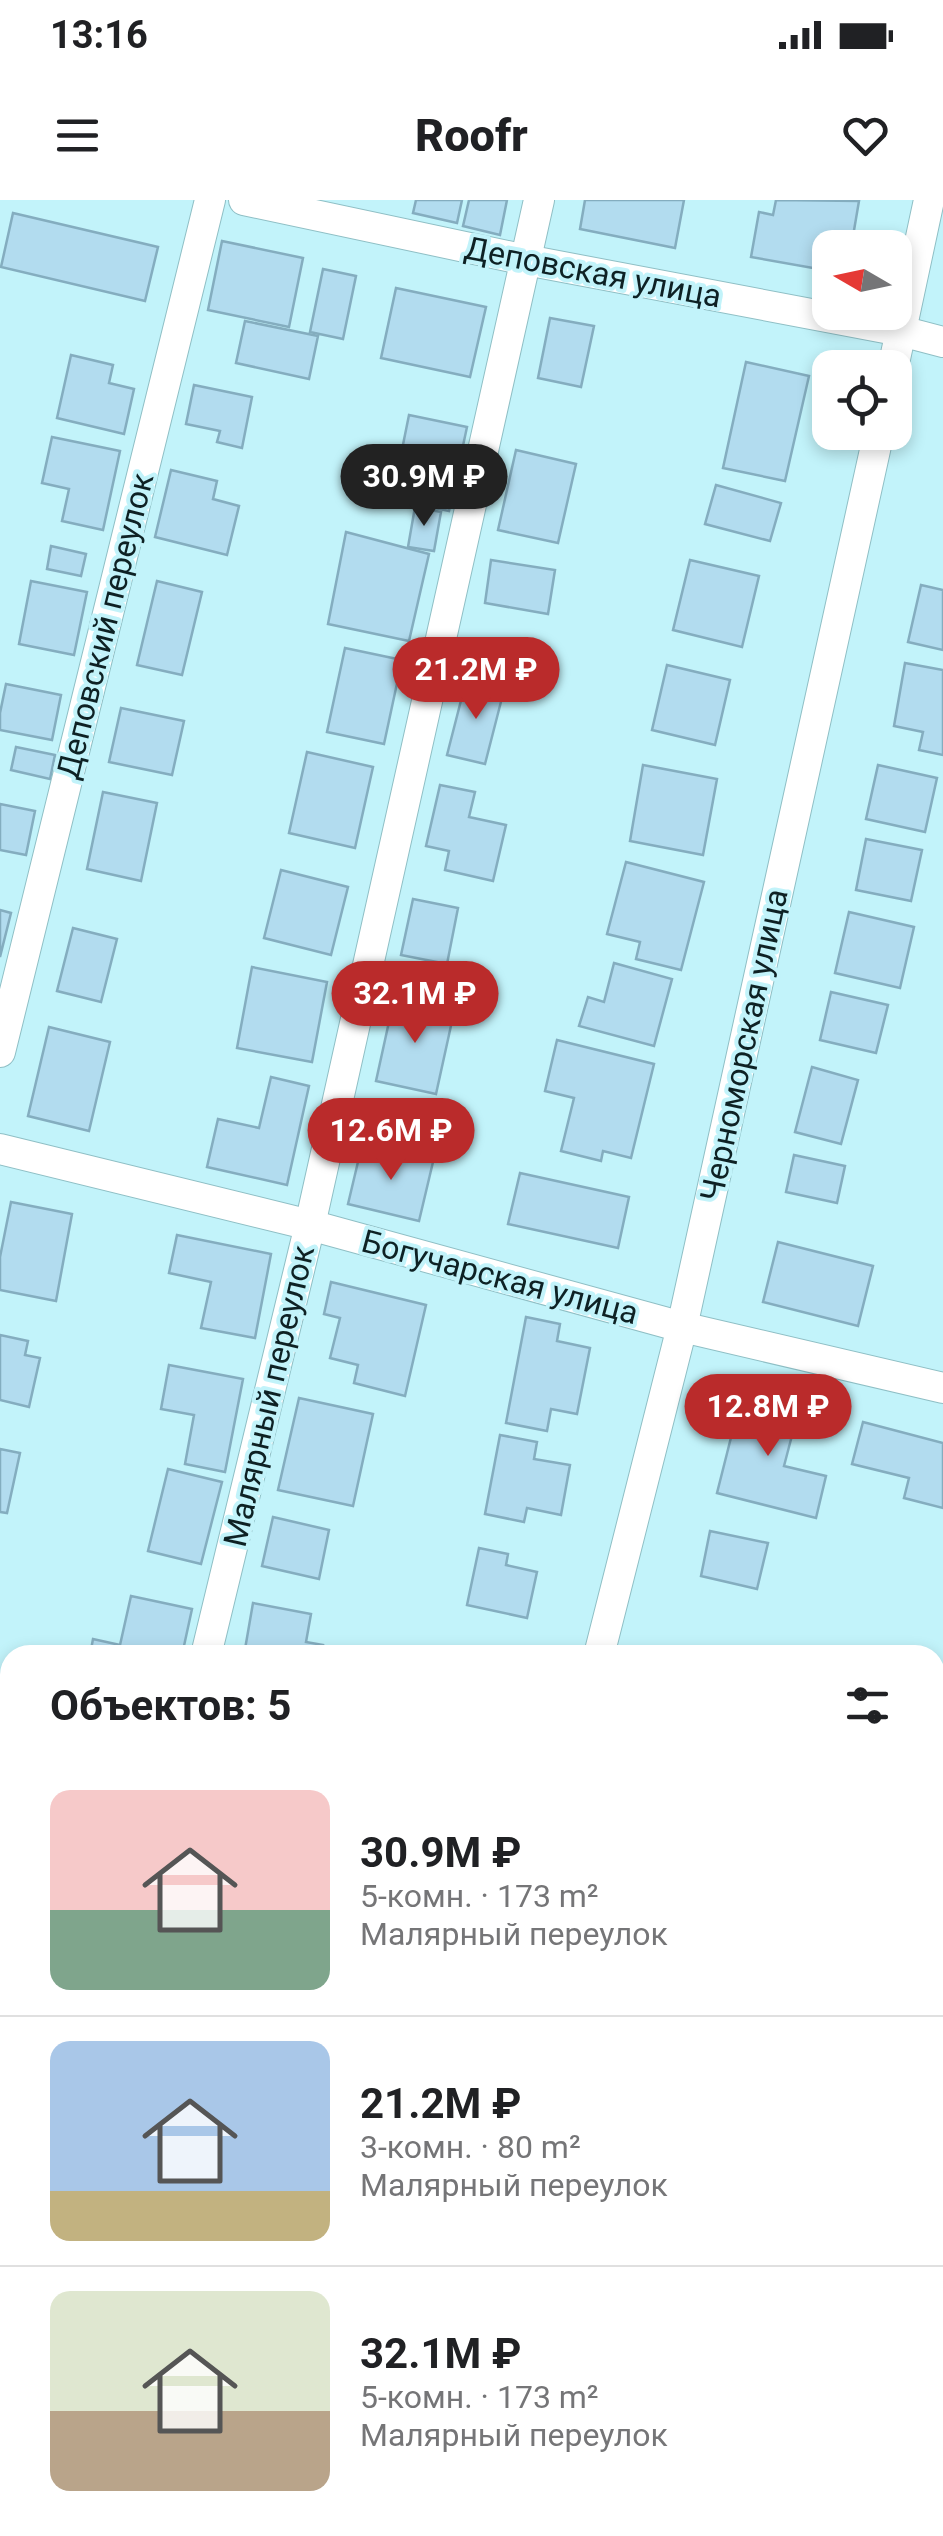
<!DOCTYPE html>
<html lang="ru">
<meta charset="utf-8">
<style>
body{margin:0;font-family:Roboto,sans-serif;background:#f6f6f6;color:#202124;height:100vh;display:flex;flex-direction:column;font-size:38px;white-space:nowrap}
*{box-sizing:border-box;margin:0}
p{font-size:32px;color:#757577}
.icon{flex:none;width:55px;height:55px;fill:none;stroke:currentColor;stroke-width:2;stroke-linecap:round;stroke-linejoin:round}
.map{position:relative;flex:1;overflow:hidden}
.sheet{position:absolute;left:0px;top:1445px;width:945px;height:892px;display:flex;flex-direction:column;background:#fff;border-radius:30px 30px 0 0;box-shadow:0 5px 15px #0003}
.sheet>*{flex:none}
.needle{width:65px;rotate:279deg}
.buttons{position:absolute;left:812px;top:30px;display:grid;gap:20px}
.buttons a{display:grid;place-items:center;width:100px;height:100px;border-radius:20px;background:#fff;box-shadow:0 5px 15px #0003;font-size:50px}
.price{position:absolute;translate:-50% -85px;padding:0 22px;border-radius:35px;background:#ba2b2b;color:#fff;font-size:32px;line-height:65px;filter:drop-shadow(0 2px 5px #0008)}
.price::after{content:'';position:absolute;left:50%;top:60px;width:30px;height:22px;margin-left:-15px;background:inherit;clip-path:polygon(0 0,100% 0,50% 100%)}
.price.current{background:#222;color:#fff}
ul{padding:0;list-style:none}
li{display:flex;align-items:center;gap:30px;height:250px;padding:0 50px}
li+li{border-top:2px solid #e0e0e0}
li span{display:grid;place-items:center;flex:none;width:280px;height:200px;border-radius:20px;color:#555}
li>.icon{margin-inline-start:auto}
span .icon{width:120px;height:120px;fill:#fffc;stroke-width:1}
li b{font-size:42px}
h2{display:flex;justify-content:space-between;align-items:center;height:120px;padding:0 50px;font-size:42px}
.status{display:flex;justify-content:space-between;align-items:center;height:70px;padding:0 50px;background:#fff;direction:ltr}
.status svg{height:28px;fill:currentColor}
header{display:flex;justify-content:space-between;align-items:center;height:130px;padding:0 50px;background:#fff;font-size:45px;font-weight:800}
.map>svg:first-child{display:block}
</style>
<div class="status"><b>13:16</b><svg viewBox="0 0 49 12"><path d="M0 12V9h3v3zM5 12V6h3v6zM10 12V3h3v9zM15 12V0h3v12zM26 1h20v11H26zM47 4h2v5h-2z"/></svg></div>
<header><svg class="icon" aria-label="menu" viewBox="0 0 24 24"><path d="M4 6h16M4 12h16M4 18h16"/></svg>Roofr<svg class="icon" aria-label="heart" viewBox="0 0 24 24"><path d="M12 20l-8-8c-3-5 5-10 8-4 3-6 11-1 8 4z"/></svg></header>
<div class="map">
<svg width="943" height="2336" viewBox="0 0 943 2336">
<rect width="100%" height="100%" fill="#c2f3fa"/>
<!-- building -->
<g fill="#b2dcef" stroke="#84adbf" stroke-width="2.5">
<path d="M416,0H462L457,23L413,13Z"/>
<path d="M469,0H507L500,35L463,26Z"/>
<path d="M585,0H684L675,48L580,29Z"/>
<path d="M776,0L859,1L851,48H830V71L751,57L759,12L773,15Z"/>
<path d="M13,13L158,47L145,101L1,67Z"/>
<path d="M222,41L303,58L289,127L208,110Z"/>
<path d="M323,69L356,76L343,139L310,132Z"/>
<path d="M396,88L486,107L470,177L381,158Z"/>
<path d="M550,118L594,126L581,187L538,178Z"/>
<path d="M245,121L318,136L309,179L236,163Z"/>
<path d="M71,155L113,165L109,183L134,189L124,234L57,218Z"/>
<path d="M746,162L809,176L785,281L723,268Z"/>
<path d="M194,185L252,197L242,248L217,242L220,231L186,224Z"/>
<path d="M409,215L467,227L449,311L392,299Z"/>
<path d="M52,237L120,251L103,330L62,321L69,289L42,283Z"/>
<path d="M516,250L576,264L558,343L498,330Z"/>
<path d="M171,270L217,281L213,299L239,306L227,355L155,337Z"/>
<path d="M716,285L781,303L770,341L705,324Z"/>
<path d="M415,307L441,312L434,351L408,347Z"/>
<path d="M346,332L429,354L409,441L328,424Z"/>
<path d="M51,346L86,354L81,376L47,369Z"/>
<path d="M491,360L555,370L548,414L485,403Z"/>
<path d="M690,360L759,376L742,447L673,430Z"/>
<path d="M31,381L87,392L74,455L19,444Z"/>
<path d="M157,381L202,392L182,475L137,465Z"/>
<path d="M921,385L943,390V450L908,442Z"/>
<path d="M345,448L402,460L384,544L327,532Z"/>
<path d="M905,463L943,470V555L919,550L923,532L894,526Z"/>
<path d="M667,465L730,480L715,545L652,530Z"/>
<path d="M466,481L504,490L485,564L447,555Z"/>
<path d="M6,484L61,495L52,540L0,530V513Z"/>
<path d="M121,508L184,521L172,575L109,562Z"/>
<path d="M16,547L55,555L50,579L11,570Z"/>
<path d="M307,552L373,567L355,648L289,633Z"/>
<path d="M643,565L717,579L703,655L630,641Z"/>
<path d="M878,565L937,578L925,632L866,619Z"/>
<path d="M440,585L475,592L469,617L506,625L493,681L445,670L449,651L426,646Z"/>
<path d="M103,592L157,603L141,681L87,669Z"/>
<path d="M0,604L35,611L26,655L0,650Z"/>
<path d="M866,639L922,650L911,701L856,690Z"/>
<path d="M626,662L704,682L681,770L636,759L640,742L607,734Z"/>
<path d="M281,670L348,687L331,755L264,738Z"/>
<path d="M413,699L458,708L447,764L401,755Z"/>
<path d="M0,710L11,713L0,757Z"/>
<path d="M849,712L914,727L900,788L835,773Z"/>
<path d="M73,728L117,739L101,802L57,791Z"/>
<path d="M614,763L672,779L654,846L579,826L588,797L604,802Z"/>
<path d="M252,767L327,782L312,862L237,848Z"/>
<path d="M831,792L888,805L876,853L820,840Z"/>
<path d="M394,799L454,812L436,894L376,881Z"/>
<path d="M49,827L110,842L89,931L28,916Z"/>
<path d="M557,840L654,864L631,958L603,951L601,961L561,951L574,898L545,891Z"/>
<path d="M812,867L858,880L841,944L795,932Z"/>
<path d="M271,877L309,886L287,985L207,967L218,919L259,928Z"/>
<path d="M362,945L433,962L419,1021L348,1004Z"/>
<path d="M794,955L845,966L837,1003L786,992Z"/>
<path d="M520,973L629,997L618,1048L508,1024Z"/>
<path d="M11,1002L72,1014L56,1101L0,1090V1057Z"/>
<path d="M177,1035L271,1054L255,1138L201,1128L211,1082L169,1073Z"/>
<path d="M778,1042L873,1066L858,1126L763,1102Z"/>
<path d="M331,1082L426,1105L405,1196L354,1183L358,1165L330,1158L340,1118L324,1114Z"/>
<path d="M526,1117L560,1124L557,1141L590,1148L577,1214L551,1209L547,1231L506,1223Z"/>
<path d="M0,1135L28,1141L25,1155L40,1158L29,1207L0,1200Z"/>
<path d="M169,1165L243,1179L225,1272L185,1264L194,1215L161,1209Z"/>
<path d="M743,1190L800,1205L784,1266L826,1276L816,1318L717,1293Z"/>
<path d="M299,1198L373,1214L353,1306L278,1290Z"/>
<path d="M863,1222L943,1243V1308L904,1298L909,1278L852,1264Z"/>
<path d="M500,1235L537,1242L534,1259L570,1265L561,1315L527,1308L524,1322L485,1314Z"/>
<path d="M0,1249L20,1253L7,1313L0,1312Z"/>
<path d="M168,1269L222,1282L201,1364L148,1351Z"/>
<path d="M273,1317L329,1330L319,1379L262,1366Z"/>
<path d="M710,1331L768,1343L757,1389L701,1376Z"/>
<path d="M479,1348L508,1354L506,1365L537,1372L527,1418L467,1405Z"/>
<path d="M131,1396L192,1409L182,1455H90L93,1439L120,1445Z"/>
<path d="M253,1403L311,1414L306,1442L323,1445L321,1455H244Z"/>
<path d="M943,1592V1651L935,1649V1624Z"/>
<path d="M935,1718L943,1720V1830L935,1829Z"/>
<path d="M0,1728L10,1730V1795L0,1793Z"/>
<path d="M935,1872L943,1874V1899L935,1930Z"/>
<path d="M4,2245L10,2246V2320L0,2318V2265Z"/>
<path d="M73,2328H112L110,2336H83L84,2331Z"/>
<path d="M193,2328H236L235,2336H191Z"/>
<path d="M312,2328H366L365,2336H311Z"/>
</g>
<g fill="none" stroke-linecap="round" stroke-linejoin="round">
<defs>
<g id="minor">
<path d="M244,0L526,60L901,131L943,142"/>
<path d="M893,168L929,0"/>
<path d="M0,852L210,0"/>
<path d="M0,949L310,1025L682,1127L943,1188"/>
<path d="M206,1455L310,1025L539,0"/>
<path d="M599,1455L682,1127L879,232"/>
<path d="M0,1703H10"/>
<path d="M0,2137L10,2140"/>
<path d="M908,2328L943,2335"/>
</g>
<path id="secondary" d="M939,2336L943,2319"/>
</defs>
<!-- minor casing -->
<use href="#minor" stroke="#8fbfc5" stroke-width="32"/>
<!-- secondary casing -->
<use href="#secondary" stroke="#8fbfc5" stroke-width="45"/>
<!-- minor -->
<use href="#minor" stroke="#fff" stroke-width="30"/>
<!-- secondary -->
<use href="#secondary" stroke="#fff" stroke-width="42"/>
</g>
<g text-anchor="middle" stroke-width="8" stroke-linejoin="round" paint-order="stroke">
<!-- street labels -->
<g font-size="32" fill="#0e2124" stroke="#c2f3fa">
<text transform="translate(593 72) rotate(11)" y="11">Деповская улица</text>
<text transform="translate(105 426) rotate(-76)" y="11">Деповский переулок</text>
<text transform="translate(744 845) rotate(-78)" y="11">Черноморская улица</text>
<text transform="translate(500 1077) rotate(15)" y="11">Богучарская улица</text>
<text transform="translate(269 1196) rotate(-77)" y="11">Малярный переулок</text>
</g>
</g>
</svg>
<div class="buttons">
<a><svg class="needle" viewBox="-14 -14 28 28"><path d="M0-13l5 13h-10z" fill="#e53935"/><path d="M0 13l5-13h-10z" fill="#757577"/></svg></a>
<a><svg class="icon" aria-label="locate" viewBox="0 0 24 24"><circle cx="12" cy="12" r="6"/><path d="M12 2v4M12 18v4M2 12h4M18 12h4"/></svg></a>
</div>
<b class="price current" style="left:424px;top:329px">30.9M ₽</b>
<b class="price" style="left:476px;top:522px">21.2M ₽</b>
<b class="price" style="left:415px;top:846px">32.1M ₽</b>
<b class="price" style="left:391px;top:983px">12.6M ₽</b>
<b class="price" style="left:768px;top:1259px">12.8M ₽</b>
<section class="sheet">
<h2>Объектов: 5<svg class="icon" aria-label="filters" viewBox="0 0 24 24"><path d="M4 7h16M4 17h16"/><circle cx="9" cy="7" r="2"/><circle cx="15" cy="17" r="2"/></svg></h2>
<ul>
<li><span style="background:linear-gradient(#f6c9c9 60%,#7fa58c 0)"><svg class="icon" aria-label="home" viewBox="0 0 24 24"><path d="M3 11l9-7 9 7M6 9v11h12V9"/></svg></span><div><b>30.9M ₽</b><p>5-комн. · 173 m²</p><p>Малярный переулок</p></div></li>
<li><span style="background:linear-gradient(#a9c7e8 75%,#c2b280 0)"><svg class="icon" aria-label="home" viewBox="0 0 24 24"><path d="M3 11l9-7 9 7M6 9v11h12V9"/></svg></span><div><b>21.2M ₽</b><p>3-комн. · 80 m²</p><p>Малярный переулок</p></div></li>
<li><span style="background:linear-gradient(#dfe7d0 60%,#b9a48a 0)"><svg class="icon" aria-label="home" viewBox="0 0 24 24"><path d="M3 11l9-7 9 7M6 9v11h12V9"/></svg></span><div><b>32.1M ₽</b><p>5-комн. · 173 m²</p><p>Малярный переулок</p></div></li>
</ul>
</section>
</div>
